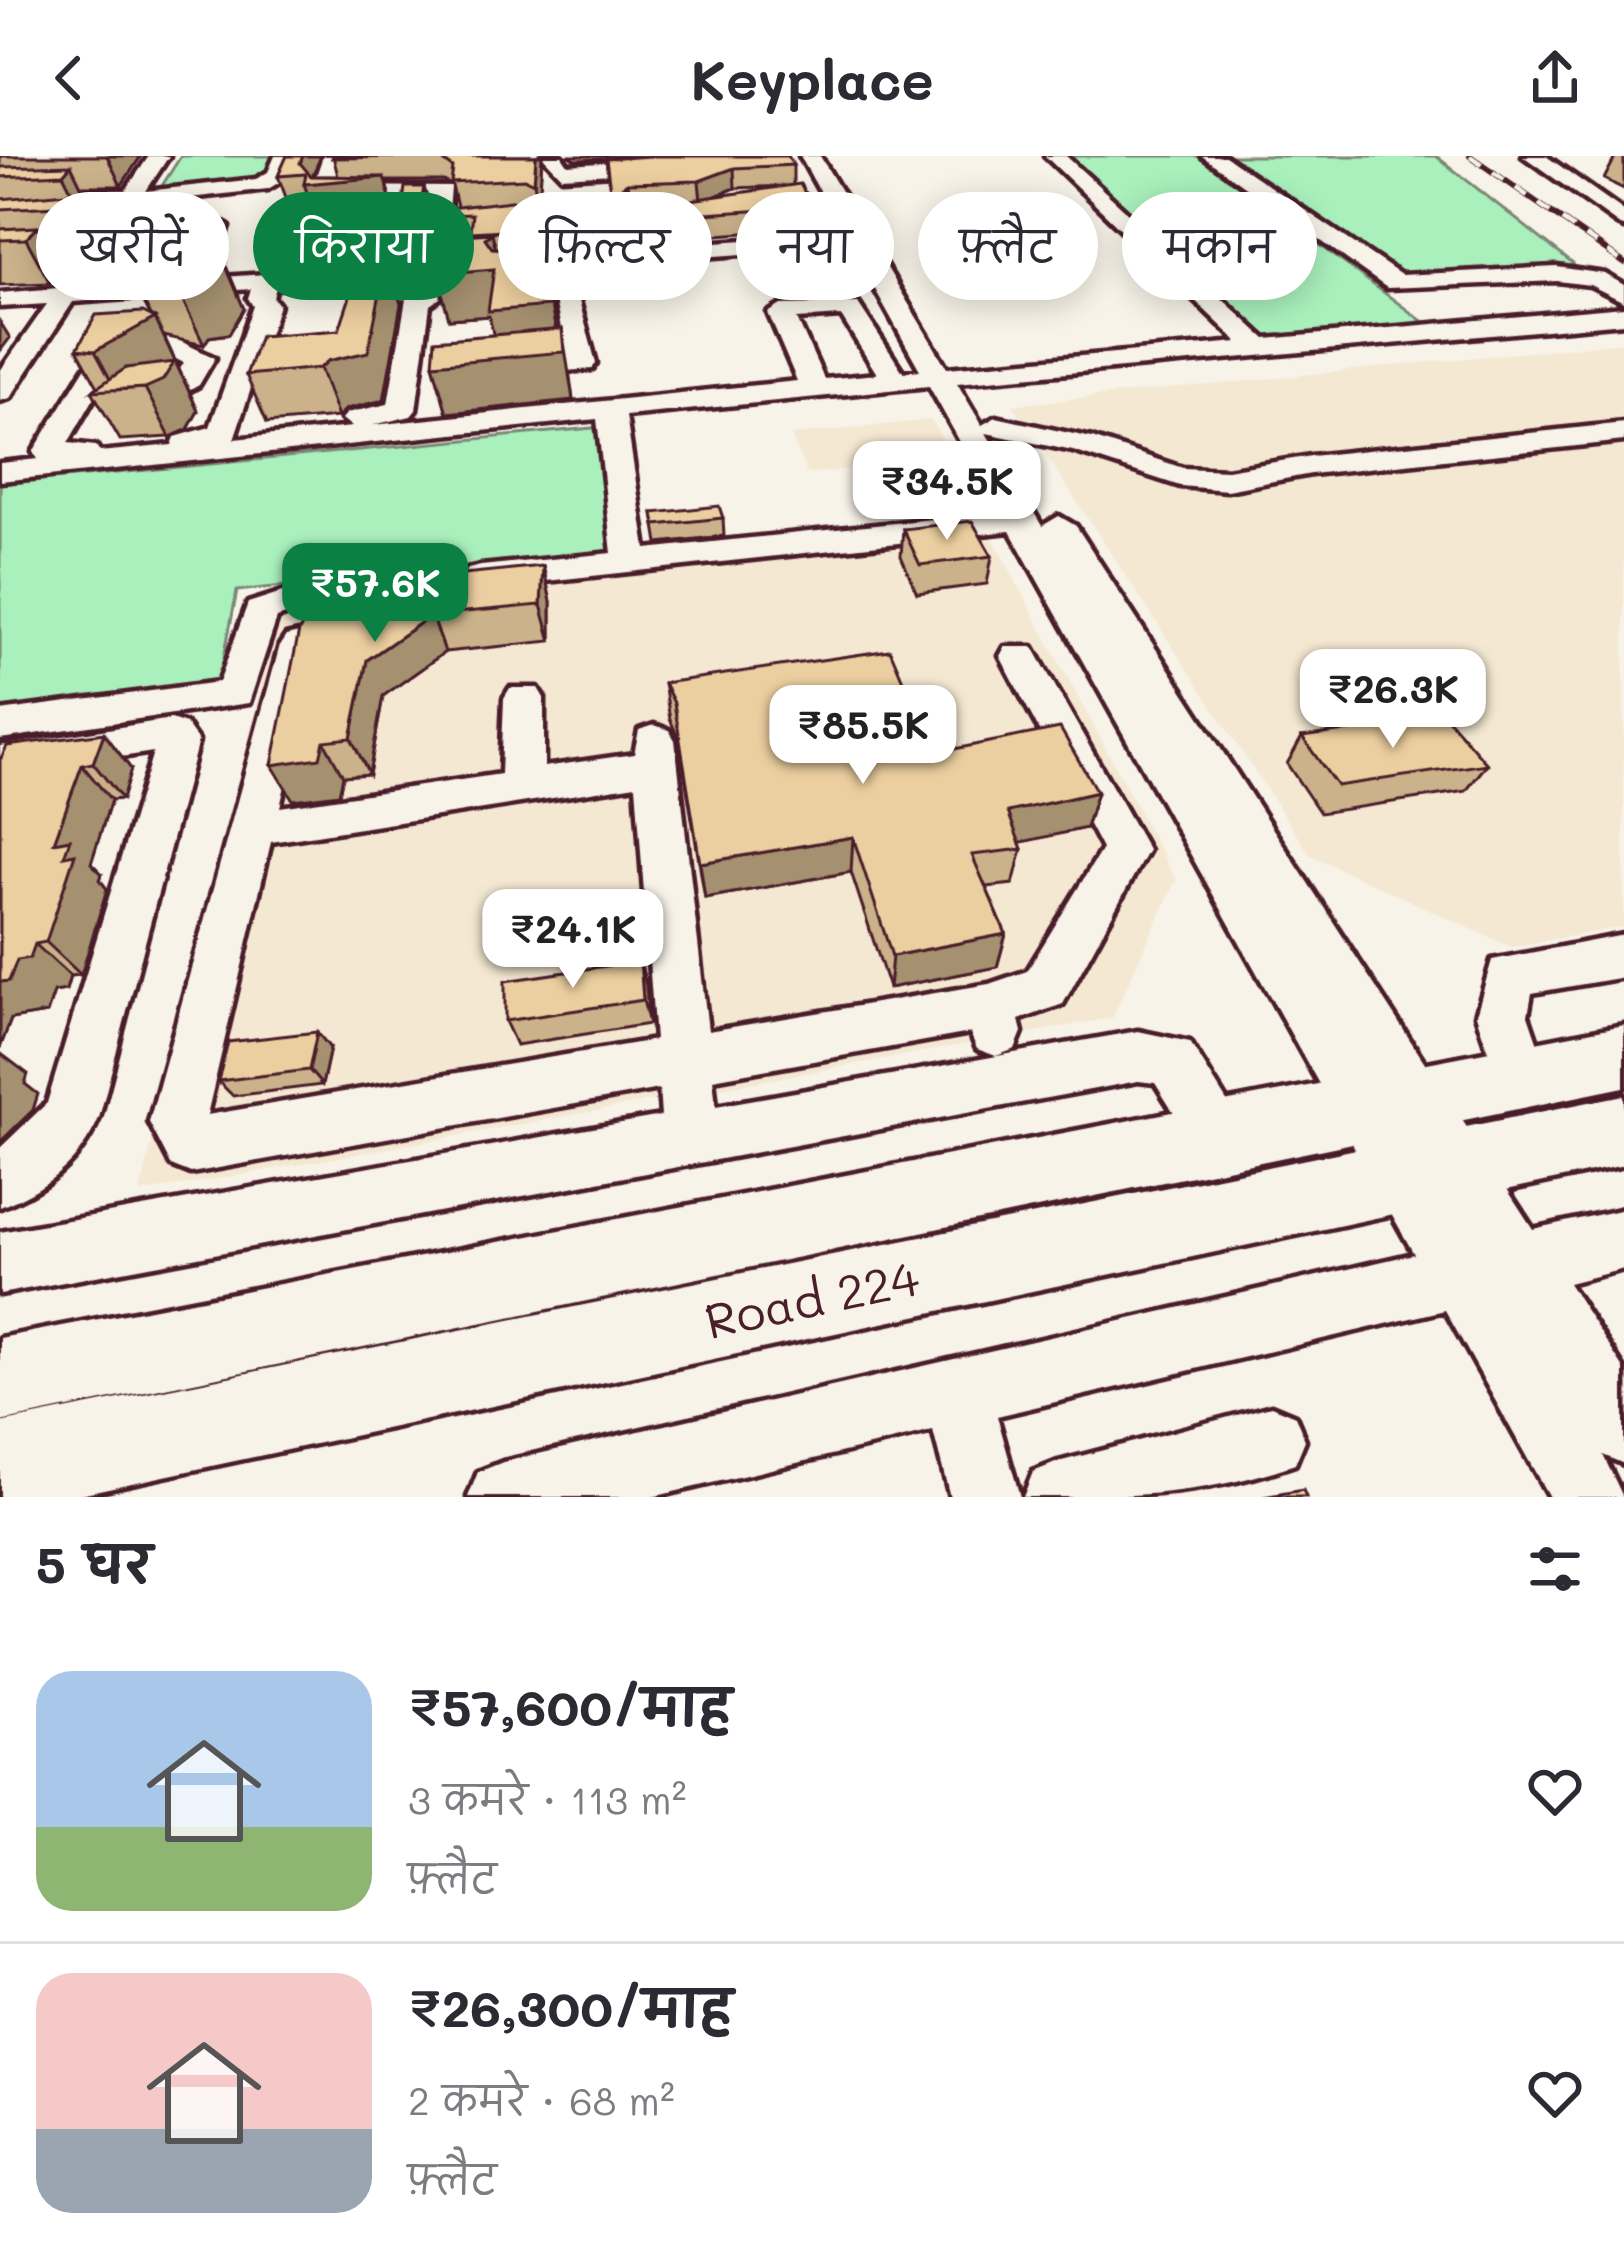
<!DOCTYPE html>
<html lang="hi">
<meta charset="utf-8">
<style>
body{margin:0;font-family:Mali,"Playpen Sans Deva",sans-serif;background:#f7f7f7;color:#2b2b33;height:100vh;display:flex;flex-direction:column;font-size:45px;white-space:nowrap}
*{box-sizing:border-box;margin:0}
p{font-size:39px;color:#7c7c81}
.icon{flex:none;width:66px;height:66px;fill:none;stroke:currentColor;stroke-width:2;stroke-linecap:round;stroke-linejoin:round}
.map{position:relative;height:1341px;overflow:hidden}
.details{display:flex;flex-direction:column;background:#fff;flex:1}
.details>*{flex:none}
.guide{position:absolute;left:36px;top:36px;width:1554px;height:108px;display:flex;gap:24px}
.price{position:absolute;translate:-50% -102px;padding:0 27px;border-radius:24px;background:#fff;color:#222;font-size:39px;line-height:78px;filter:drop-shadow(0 3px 6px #0008)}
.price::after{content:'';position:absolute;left:50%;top:72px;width:36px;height:27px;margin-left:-18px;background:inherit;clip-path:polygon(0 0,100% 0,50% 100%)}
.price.selected{background:#0b8043;color:#fff}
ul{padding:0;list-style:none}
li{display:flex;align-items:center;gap:36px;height:300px;padding:0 36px}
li+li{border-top:3px solid #e1e1e2}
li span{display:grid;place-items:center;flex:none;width:336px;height:240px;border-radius:36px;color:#555}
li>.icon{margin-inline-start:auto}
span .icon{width:144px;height:144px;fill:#fffc;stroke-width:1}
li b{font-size:51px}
h2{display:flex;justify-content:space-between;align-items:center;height:144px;padding:0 36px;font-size:51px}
.tag{padding:0 42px;border-radius:54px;background:#fff;box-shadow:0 6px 30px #0003;font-size:42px;line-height:108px}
.tag.selected{background:#0b8043;color:#fff}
header{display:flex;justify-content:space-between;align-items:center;height:156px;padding:0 36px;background:#fff;font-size:54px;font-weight:700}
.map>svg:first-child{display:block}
</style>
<header><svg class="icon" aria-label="back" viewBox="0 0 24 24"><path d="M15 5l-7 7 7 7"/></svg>Keyplace<svg class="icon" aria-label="share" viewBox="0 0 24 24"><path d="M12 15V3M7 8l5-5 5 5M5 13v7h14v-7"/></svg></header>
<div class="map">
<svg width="1624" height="1341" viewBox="0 0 1624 1341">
<rect width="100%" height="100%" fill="#f7f3e8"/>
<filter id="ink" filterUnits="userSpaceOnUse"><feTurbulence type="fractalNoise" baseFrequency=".00833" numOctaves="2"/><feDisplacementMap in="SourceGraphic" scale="24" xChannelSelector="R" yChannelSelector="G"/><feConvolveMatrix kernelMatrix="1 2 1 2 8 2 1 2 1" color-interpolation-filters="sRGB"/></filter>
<g filter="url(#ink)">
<!-- built -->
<g fill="#f4e8d2">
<path d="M401,49L397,74L359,77L352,111L302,115L319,55Z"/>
<path d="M1624,186V771L1511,791L1310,699L1013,249Z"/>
<path d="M931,264L953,301L807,318L791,279Z"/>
<path d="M989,375L1176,724L1112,862L140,1037L280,452Z"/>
</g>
<!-- green -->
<g fill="#a9f0bc" stroke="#7a8874" stroke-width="3">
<path d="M181,0H282L268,30L158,36Z"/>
<path d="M1066,0H1200L1425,167L1262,181Z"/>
<path d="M1213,0H1436L1573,108L1580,120H1382Z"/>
<path d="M603,271L613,395L237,435L219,527L0,554V328Z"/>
</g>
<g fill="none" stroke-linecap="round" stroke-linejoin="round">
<defs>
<g id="minor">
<path d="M149,0H169L146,35L256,23L268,16L275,0H295L283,24L268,33L137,48L83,131L184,124L207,71L218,64L229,71L208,122L422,107L433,41L322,40L312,32L323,0H343L333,30L451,31L445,105L843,77L800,0H820L947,212L1238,186L1045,0H1066L1266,183L1624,151V167L957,227L982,269L996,261L1092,282L1183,312L1227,314L1311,300L1624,267V285L1311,318L1227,334L1180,330L1073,295L986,277L1042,370L1059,360L1076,370L1533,1073L1624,1053V1113L1568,1127L1624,1213V1308L1603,1299L1623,1341H1549L1445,1154L997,1260L1020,1341H950L933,1275L652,1341H468L478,1316L503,1306L1414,1098L1010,375L481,432L468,429L463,421L468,413L481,410L612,397L597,263L0,325V307L38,303L33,296L114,165H132V185L172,181L215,202L199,229L156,254L142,245C155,226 175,223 184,207L166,198L118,201L68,287L96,290L100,296L172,289L175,281L210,271L253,150L248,142L251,133L73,146L10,242L0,245V215L47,148L0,151V137L58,132L98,74L0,82V68L86,63L101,45L0,48V36L126,34ZM851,90L920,214L903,216L858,147L781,149L768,157L797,225L373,269L411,260L416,254L430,149L440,142L443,120ZM419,121L418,128L371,130L359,137L371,144L406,143L388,248L347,257L342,263L352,271L234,283L279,149L273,141L276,132ZM841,160L877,218L824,223L797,163ZM929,230L999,356L646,393L626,260Z"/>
<path d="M542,0H562L568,9L665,3L675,9L665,15L562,21Z"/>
<path d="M1202,0H1225L1401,119L1557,111L1605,118L1624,129V146L1590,129L1557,125L1387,132Z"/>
<path d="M1523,0H1546L1624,55V72Z"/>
<path d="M511,120L573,123L596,207L592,213L497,220V208L567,200L553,135L502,132L499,127Z"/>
<path d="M404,418L422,429L417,437L309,451L277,462L249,547L0,583V555L219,526L248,447L304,429Z"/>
<path d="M299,477L312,480L318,489L280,651L501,618L504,542L510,532H538L544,542V611L634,598L639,574L654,569L669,574L675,584L708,875L989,828L1027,815L1102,693L1000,500L1005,491H1033L1148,694L1063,848L1019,864L1022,876L1015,893L996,900L977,893L970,877L713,923L716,950L1138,875L1190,886L1249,981L1241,1000L1221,1009L1201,1000L1155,927L1138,925L0,1138V1076L661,960L659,933L191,1017L171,1009L149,966L280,489L286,480ZM636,629L655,884L207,959L271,686Z"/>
<path d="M171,563L186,568L198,585L99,962C79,1008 45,1033 0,1051V992L47,947L153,596L0,620V590Z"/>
<path d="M1624,779V821L1532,837L1528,859L1549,920L1541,938L1522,945L1503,938L1476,859L1492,804Z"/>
<path d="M1271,1250L1295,1260L1305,1284L1295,1308C1201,1341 1122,1341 1023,1341L1033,1316L1058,1306Z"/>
</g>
<g id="major">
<path d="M1624,869V931L0,1266V1182Z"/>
<path d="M1624,939V1009L66,1341H0V1267Z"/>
</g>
</defs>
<!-- minor casing -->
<use href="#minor" stroke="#4a1f2b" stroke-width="9"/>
<!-- major casing -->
<use href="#major" stroke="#4a1f2b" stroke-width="9"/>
<!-- minor -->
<use href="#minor" fill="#f7f3e8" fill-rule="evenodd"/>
<!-- major -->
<use href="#major" fill="#f7f3e8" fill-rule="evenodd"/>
<defs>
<path id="rail" d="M1470,0L1624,107"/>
</defs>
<!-- rail casing -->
<use href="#rail" stroke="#4a1f2b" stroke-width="6"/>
<!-- rail -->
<use href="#rail" stroke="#f7f3e8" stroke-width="4.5" stroke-dasharray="14" stroke-linecap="butt"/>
</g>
<!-- wall -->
<g fill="#cbb28a" stroke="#4a1f2b" stroke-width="3" fill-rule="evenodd">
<path d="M0,0H141L121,30H81L91,50L84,59H78L88,79L80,93L50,94L61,114L50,127L0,129Z"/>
<path d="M287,0H321L312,20H338L333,0H542L539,42L610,34L606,3L575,4L569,0H788L793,9V29L809,44V66L798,67V73L676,82L528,85L527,94L556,174L570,221L573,244L447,257L433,208L494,179L489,160L449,163L461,80L453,81L447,59L457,51L452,30L444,25H385L391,45L312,51L309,42L287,44L278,20ZM785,30L714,41L735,32Z"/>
<path d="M1616,0H1624V33L1604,23Z"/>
<path d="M428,45L420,95L403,93L399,77Z"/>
<path d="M225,108L244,153L229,178L209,181L204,189L164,180L198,255L188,273L170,281L120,284L92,235L98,231L77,193L151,160L137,133Z"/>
<path d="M401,148L384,244L346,253L338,261L267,267L246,219L339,174Z"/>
<path d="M653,357L723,362L724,380L658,387Z"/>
<path d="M903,373L992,400L987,428L917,437L901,400Z"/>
<path d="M543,410L551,446V485L445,496L383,540L369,618L343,620L339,638L293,644L299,475Z"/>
<path d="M664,527L934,597L1097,636L1086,672L1019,686L1022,693L1013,728L986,731L1006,778L997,811L889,832L851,716L705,742L679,584L670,563Z"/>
<path d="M104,577L131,613L122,643L111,644L91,707L102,718L100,724L107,733L81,819L70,820L66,834L54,836L47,857L11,863L0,892V604Z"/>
<path d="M1302,581L1487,608L1466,635L1320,657L1287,608Z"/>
<path d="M640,805L646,830L649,868L516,889L505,865Z"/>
<path d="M330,892L322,929L233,940L218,925Z"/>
</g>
<!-- shaded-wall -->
<g fill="#a59170" stroke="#4a1f2b" stroke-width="3">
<path d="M107,0H141L121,30Z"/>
<path d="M303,0H321L309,27L384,21L391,45L312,51L304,28L309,27L300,7Z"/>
<path d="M536,0H542L539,51L534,27Z"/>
<path d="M71,9L91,50L84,59L63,18Z"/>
<path d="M734,12L735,32L701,46L699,25Z"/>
<path d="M627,27L630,49L612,39Z"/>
<path d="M424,31L428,45L420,95L415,79Z"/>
<path d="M67,37L88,79L80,93L58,50Z"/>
<path d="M523,63L528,85L527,95L522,73Z"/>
<path d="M38,71L61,114L50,127L26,83Z"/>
<path d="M492,77L502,120L551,150L560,196L499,202L489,160L449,163L437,118Z"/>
<path d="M387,103L401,148L384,244L346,253L338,261L320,212Z"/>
<path d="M225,108L244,153L229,178L209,181L204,189L182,143L188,135Z"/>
<path d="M155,162L198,255L188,273L170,281L145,232L116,234L95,195Z"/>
<path d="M0,166L10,182L0,195Z"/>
<path d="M562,173L573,244L447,257L433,208Z"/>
<path d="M543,410L551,446V485L541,449Z"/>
<path d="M432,459L445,496L383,540L369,618L351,582L367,504Z"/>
<path d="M104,577L131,613L122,643L93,607Z"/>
<path d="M324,585L343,620L339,638L293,644L272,609Z"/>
<path d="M82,609L111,644L91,707L102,718L100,724L107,733L81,819L46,786L54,686Z"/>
<path d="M1097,636L1086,672L1000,691L1008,656Z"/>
<path d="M853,681L851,716L705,742L700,707Z"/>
<path d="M1006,778L997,811L889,832L892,800Z"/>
<path d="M35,788L70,820L66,834L54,836L47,857L11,863L0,892V826L17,804Z"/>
<path d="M640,805L646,830L649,868L643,844Z"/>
<path d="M317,876L330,892L322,929L309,914Z"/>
<path d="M0,897L28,918L25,928L38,938L33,954L0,986Z"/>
</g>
<!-- building -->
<g fill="#eccfa0" stroke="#4a1f2b" stroke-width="3">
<path d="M287,0H303L300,7L311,20L384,21L304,28L306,18L278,20Z"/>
<path d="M333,0H536L534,27L525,23L451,27L453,12L438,1L332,2Z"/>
<path d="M651,0H788L793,9L734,12L699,25L627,27L612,39L657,49L800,28L809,44L796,45L798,52L673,60L523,63L522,73L470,76L472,58L447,59L449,52L610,34L606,3Z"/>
<path d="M71,9L63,18L0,21V11Z"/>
<path d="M405,31H424L415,79L399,77Z"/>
<path d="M67,37L58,50L0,53V43Z"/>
<path d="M38,71L26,83L0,84V73Z"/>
<path d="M492,77L485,82L492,92L541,95L551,150L488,155L494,113L437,118L439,94L459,93L461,79Z"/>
<path d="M387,103L368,196L328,205L320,212L246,219L260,180L339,174L362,104Z"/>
<path d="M225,108L209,132L188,135L182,143L137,133L151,115Z"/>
<path d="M143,156L155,162L95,195L77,193L96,159Z"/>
<path d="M562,173L564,196L433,208L435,184Z"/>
<path d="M174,206L163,224L145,232L92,235L126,212Z"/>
<path d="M719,350L723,362L655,369L653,357Z"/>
<path d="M972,365L992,400L920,409L903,373Z"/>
<path d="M543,410L541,449L432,459L367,504L351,582L324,585L320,602L272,609L299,475L308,458L354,429Z"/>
<path d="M890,494L934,597L1060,572L1097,636L1008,656L1022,693L972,699L1006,778L892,800L853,681L700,707L674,547L664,527Z"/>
<path d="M1446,561L1487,608L1337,630L1302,581Z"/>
<path d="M104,577L93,607L82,609L54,686L70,683L64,700L75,698L46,786L35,788L30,802L17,804L9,825L0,826V604L7,590Z"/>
<path d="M640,805L643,844L505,865V825Z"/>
<path d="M317,876L309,914L218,925L228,886Z"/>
<path d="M1303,1334L1306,1341H1263Z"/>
</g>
</g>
<g text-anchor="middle" stroke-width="10" stroke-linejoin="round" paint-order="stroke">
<!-- near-street labels -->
<g font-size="48" fill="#4a1f2b" stroke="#f7f3e8">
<text transform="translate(812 1144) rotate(-12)" y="17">Road 224</text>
</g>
</g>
</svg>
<b class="price" style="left:947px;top:387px">₹34.5K</b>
<b class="price selected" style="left:375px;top:489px">₹57.6K</b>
<b class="price" style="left:1393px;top:595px">₹26.3K</b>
<b class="price" style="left:863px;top:631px">₹85.5K</b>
<b class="price" style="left:573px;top:835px">₹24.1K</b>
<div class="guide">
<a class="tag">खरीदें</a>
<a class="tag selected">किराया</a>
<a class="tag">फ़िल्टर</a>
<a class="tag">नया</a>
<a class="tag">फ़्लैट</a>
<a class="tag">मकान</a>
</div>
</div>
<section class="details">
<h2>5 घर<svg class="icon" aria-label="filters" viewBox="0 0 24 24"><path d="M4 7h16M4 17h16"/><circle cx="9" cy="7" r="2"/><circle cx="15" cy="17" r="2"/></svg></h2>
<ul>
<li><span style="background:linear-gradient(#a9c7e8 65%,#8fb573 0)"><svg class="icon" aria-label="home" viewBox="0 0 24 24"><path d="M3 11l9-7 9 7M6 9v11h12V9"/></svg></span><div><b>₹57,600/माह</b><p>3 कमरे · 113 m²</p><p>फ़्लैट</p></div><svg class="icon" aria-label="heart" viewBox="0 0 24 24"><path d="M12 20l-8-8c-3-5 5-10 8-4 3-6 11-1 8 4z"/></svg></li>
<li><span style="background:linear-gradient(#f6c9c9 65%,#9aa5b1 0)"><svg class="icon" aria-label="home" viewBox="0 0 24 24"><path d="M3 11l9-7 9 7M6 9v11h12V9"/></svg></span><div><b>₹26,300/माह</b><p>2 कमरे · 68 m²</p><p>फ़्लैट</p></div><svg class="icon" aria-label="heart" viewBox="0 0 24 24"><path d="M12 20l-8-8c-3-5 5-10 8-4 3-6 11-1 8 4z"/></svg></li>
</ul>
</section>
